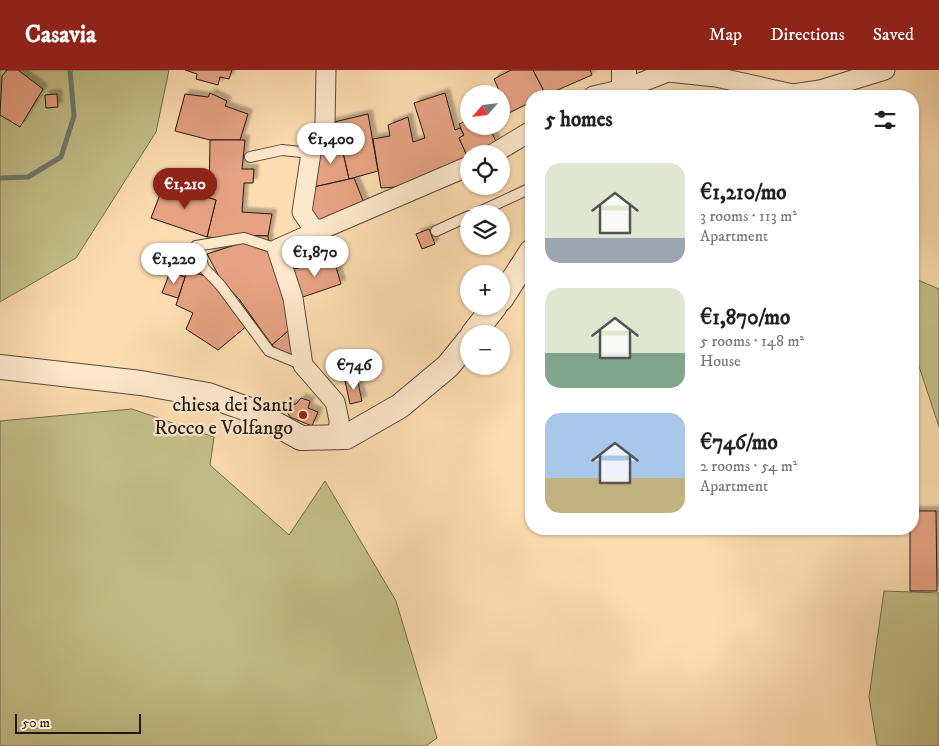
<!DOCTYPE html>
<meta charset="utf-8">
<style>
body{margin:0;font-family:"IM FELL DW Pica",serif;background:#f2f2f2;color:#222;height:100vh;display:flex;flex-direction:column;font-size:19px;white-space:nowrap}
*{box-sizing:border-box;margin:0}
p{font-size:16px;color:#767676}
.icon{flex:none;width:28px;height:28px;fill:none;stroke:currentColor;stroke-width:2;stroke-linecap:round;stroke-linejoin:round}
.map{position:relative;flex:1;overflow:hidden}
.drawer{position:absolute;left:525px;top:20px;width:394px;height:445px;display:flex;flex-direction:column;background:#fff;border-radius:20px;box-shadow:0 1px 4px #0004}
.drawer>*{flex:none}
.needle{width:32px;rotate:242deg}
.tools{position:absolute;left:460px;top:15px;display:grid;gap:10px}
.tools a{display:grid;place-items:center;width:50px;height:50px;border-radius:50%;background:#fff;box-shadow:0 1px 4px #0004;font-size:25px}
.scale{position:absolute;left:15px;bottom:12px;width:126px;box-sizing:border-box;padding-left:5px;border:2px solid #231812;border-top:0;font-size:14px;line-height:18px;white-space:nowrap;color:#231812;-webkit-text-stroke:4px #fde8cc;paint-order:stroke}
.price{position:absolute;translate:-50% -42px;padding:0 11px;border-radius:18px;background:#fff;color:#222;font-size:16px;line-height:32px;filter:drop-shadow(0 1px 2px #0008)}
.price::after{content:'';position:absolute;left:50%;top:30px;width:15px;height:11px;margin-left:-8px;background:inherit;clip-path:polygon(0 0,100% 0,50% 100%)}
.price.current{background:#8f2418;color:#fff}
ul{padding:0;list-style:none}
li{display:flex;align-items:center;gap:15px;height:125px;padding:0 20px}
li span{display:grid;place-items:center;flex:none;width:140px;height:100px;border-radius:15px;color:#555}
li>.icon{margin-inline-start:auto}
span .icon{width:60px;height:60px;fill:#fffc;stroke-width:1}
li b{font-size:21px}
h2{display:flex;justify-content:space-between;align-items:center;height:60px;padding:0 20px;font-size:21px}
header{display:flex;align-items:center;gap:30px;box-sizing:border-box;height:70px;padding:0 25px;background:#8f2418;color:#fff}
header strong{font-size:24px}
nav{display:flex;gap:28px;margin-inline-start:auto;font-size:18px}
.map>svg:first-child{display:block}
</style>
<header>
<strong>Casavia</strong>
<nav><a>Map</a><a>Directions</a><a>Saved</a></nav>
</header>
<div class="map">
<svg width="939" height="676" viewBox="0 0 939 676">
<defs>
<filter id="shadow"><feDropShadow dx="4.5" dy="-4.5" stdDeviation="1" flood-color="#0004"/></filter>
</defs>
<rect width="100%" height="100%" fill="#fcdcb0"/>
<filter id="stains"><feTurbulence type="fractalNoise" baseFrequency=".004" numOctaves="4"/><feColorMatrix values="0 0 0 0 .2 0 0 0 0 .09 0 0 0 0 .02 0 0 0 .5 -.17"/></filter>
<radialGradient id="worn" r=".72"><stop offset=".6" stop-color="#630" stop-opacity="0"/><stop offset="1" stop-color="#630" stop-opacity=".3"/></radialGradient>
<!-- green -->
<g fill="#c3bf88" stroke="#736c4d">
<path d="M0,0H169L156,62L76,188L0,232Z"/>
<path d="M913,208L939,219V357L913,278Z"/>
<path d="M132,339L214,367L210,395L289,465L325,411L396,531L437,668L426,676H0V351Z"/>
<path d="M884,521L939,523V676H877L869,627Z"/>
</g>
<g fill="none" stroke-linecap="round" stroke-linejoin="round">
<!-- stream -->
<path stroke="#6e7971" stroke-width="5" d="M0,108L28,107L61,87L74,46L70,0"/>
</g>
<!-- building -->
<g fill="#e6a282" stroke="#231812" filter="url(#shadow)">
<path d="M7,0H18L43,19L20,57L0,45L2,6Z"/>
<path d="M185,0H232L229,9L220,7L218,15L196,9L197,4Z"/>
<path d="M511,0H533L546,25L531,26V32L509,43L494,9Z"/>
<path d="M533,0H590L592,5L546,25Z"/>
<path d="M210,23L227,31L225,36L248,44L240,70H210L175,61L185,24L208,27Z"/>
<path d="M445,23L455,60L460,58L464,65L459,68L468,88L397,117L381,118L373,69L390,66L388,55L408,47L413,72L425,68L414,33Z"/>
<path d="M57,24L58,37L46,38L45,25Z"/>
<path d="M368,44L378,101L349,109L340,70L335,72L330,53Z"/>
<path d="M469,50V56H489L497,74L477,84H469L468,88L459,68L464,65L459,54Z"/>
<path d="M210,70H245L242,99H254L253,113H244L242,142L272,144L268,166L240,165L241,170L207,167L216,130L209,128Z"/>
<path d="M340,70L349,109L314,117L319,77Z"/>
<path d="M354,108L364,133L317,153L309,140L314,117Z"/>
<path d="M164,114L216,130L207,167L151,148Z"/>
<path d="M429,159L435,174L422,179L416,164Z"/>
<path d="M240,165L268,166L271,191L295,237V255L272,275L239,229L221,210L207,184L241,173Z"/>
<path d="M333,187L341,214L297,229L288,201Z"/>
<path d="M187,201L213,208L254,250L218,280L186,259L193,243L176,235Z"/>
<path d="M170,202L185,207L178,228L162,223Z"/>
<path d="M288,261L300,275L287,288L272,275Z"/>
<path d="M357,308L362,331L350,334L345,311Z"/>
<path d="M301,328L310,331L308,338L318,342L312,356L290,347L287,342L289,335L296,334Z"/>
<path d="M912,441H936L937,521H910V459H912Z"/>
</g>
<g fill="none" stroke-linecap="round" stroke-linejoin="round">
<defs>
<g id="service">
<path d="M250,87L282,80L311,83"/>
<path d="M475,144L531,118"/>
<path d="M436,161L469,146"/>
<path d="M277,179L244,168L196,176L204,198L221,216L269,281L303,295"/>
</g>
<g id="minor">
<path d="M326,0L325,54L311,83L302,142L312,157L320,160L469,96"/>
<path d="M593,26L624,19L668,2L716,7L793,24L820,20L885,0"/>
<path d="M493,84L531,61"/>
<path d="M320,160L277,179L293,228L303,295L335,332L339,350L338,367"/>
</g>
<g id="tertiary">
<path d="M621,26L624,19V0"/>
<path d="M501,229L531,182"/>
<path d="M473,264L495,236"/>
<path d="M0,297L141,313L208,325L250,340L301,368L346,367L400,336L448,296L469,270"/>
</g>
</defs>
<!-- service casing -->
<use href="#service" stroke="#59493a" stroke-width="12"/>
<!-- minor casing -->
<use href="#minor" stroke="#59493a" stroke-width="21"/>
<!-- tertiary casing -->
<use href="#tertiary" stroke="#59493a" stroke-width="26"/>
<!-- service -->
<use href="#service" stroke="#fde8cc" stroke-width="10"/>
<!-- minor -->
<use href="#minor" stroke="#fde8cc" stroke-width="19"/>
<!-- tertiary -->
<use href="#tertiary" stroke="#fde8cc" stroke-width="24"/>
</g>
<!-- markers -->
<circle fill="#8f2418" stroke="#fde8cc" stroke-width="2" cx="303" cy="345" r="5"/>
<g text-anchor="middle" stroke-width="4.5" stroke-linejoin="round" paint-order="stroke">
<!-- poi labels -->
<g font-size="20" fill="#231812" stroke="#fde8cc" text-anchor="end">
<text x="293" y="341">chiesa dei Santi<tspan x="293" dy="23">Rocco e Volfango</tspan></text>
</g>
</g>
<rect width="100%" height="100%" filter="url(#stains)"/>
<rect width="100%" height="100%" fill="url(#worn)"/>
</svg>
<div class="tools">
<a><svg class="needle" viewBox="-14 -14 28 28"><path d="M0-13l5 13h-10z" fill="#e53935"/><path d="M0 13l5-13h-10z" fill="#767676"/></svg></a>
<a><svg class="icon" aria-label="locate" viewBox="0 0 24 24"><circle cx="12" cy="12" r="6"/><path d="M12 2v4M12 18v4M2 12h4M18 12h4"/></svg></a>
<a><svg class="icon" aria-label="layers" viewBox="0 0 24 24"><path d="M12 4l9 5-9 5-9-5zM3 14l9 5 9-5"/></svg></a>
<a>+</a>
<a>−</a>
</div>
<div class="scale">50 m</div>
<b class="price" style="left:331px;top:95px">€1,400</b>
<b class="price current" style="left:185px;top:140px">€1,210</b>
<b class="price" style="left:315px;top:208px">€1,870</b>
<b class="price" style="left:174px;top:215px">€1,220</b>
<b class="price" style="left:354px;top:321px">€746</b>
<section class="drawer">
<h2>5 homes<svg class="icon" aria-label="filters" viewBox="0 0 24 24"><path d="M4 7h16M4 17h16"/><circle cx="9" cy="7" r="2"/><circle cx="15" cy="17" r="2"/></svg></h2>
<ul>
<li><span style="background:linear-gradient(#dfe7d0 75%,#9aa5b1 0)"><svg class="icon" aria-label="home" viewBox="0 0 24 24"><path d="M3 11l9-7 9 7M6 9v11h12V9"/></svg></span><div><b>€1,210/mo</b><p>3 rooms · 113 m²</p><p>Apartment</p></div></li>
<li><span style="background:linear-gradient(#dfe7d0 65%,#7fa58c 0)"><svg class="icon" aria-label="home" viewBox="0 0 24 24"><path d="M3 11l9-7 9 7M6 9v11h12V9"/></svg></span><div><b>€1,870/mo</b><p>5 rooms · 148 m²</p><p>House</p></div></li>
<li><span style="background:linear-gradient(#a9c7e8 65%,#c2b280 0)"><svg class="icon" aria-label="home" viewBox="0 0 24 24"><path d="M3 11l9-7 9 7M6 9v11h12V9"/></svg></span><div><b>€746/mo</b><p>2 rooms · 54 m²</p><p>Apartment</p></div></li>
</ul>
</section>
</div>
